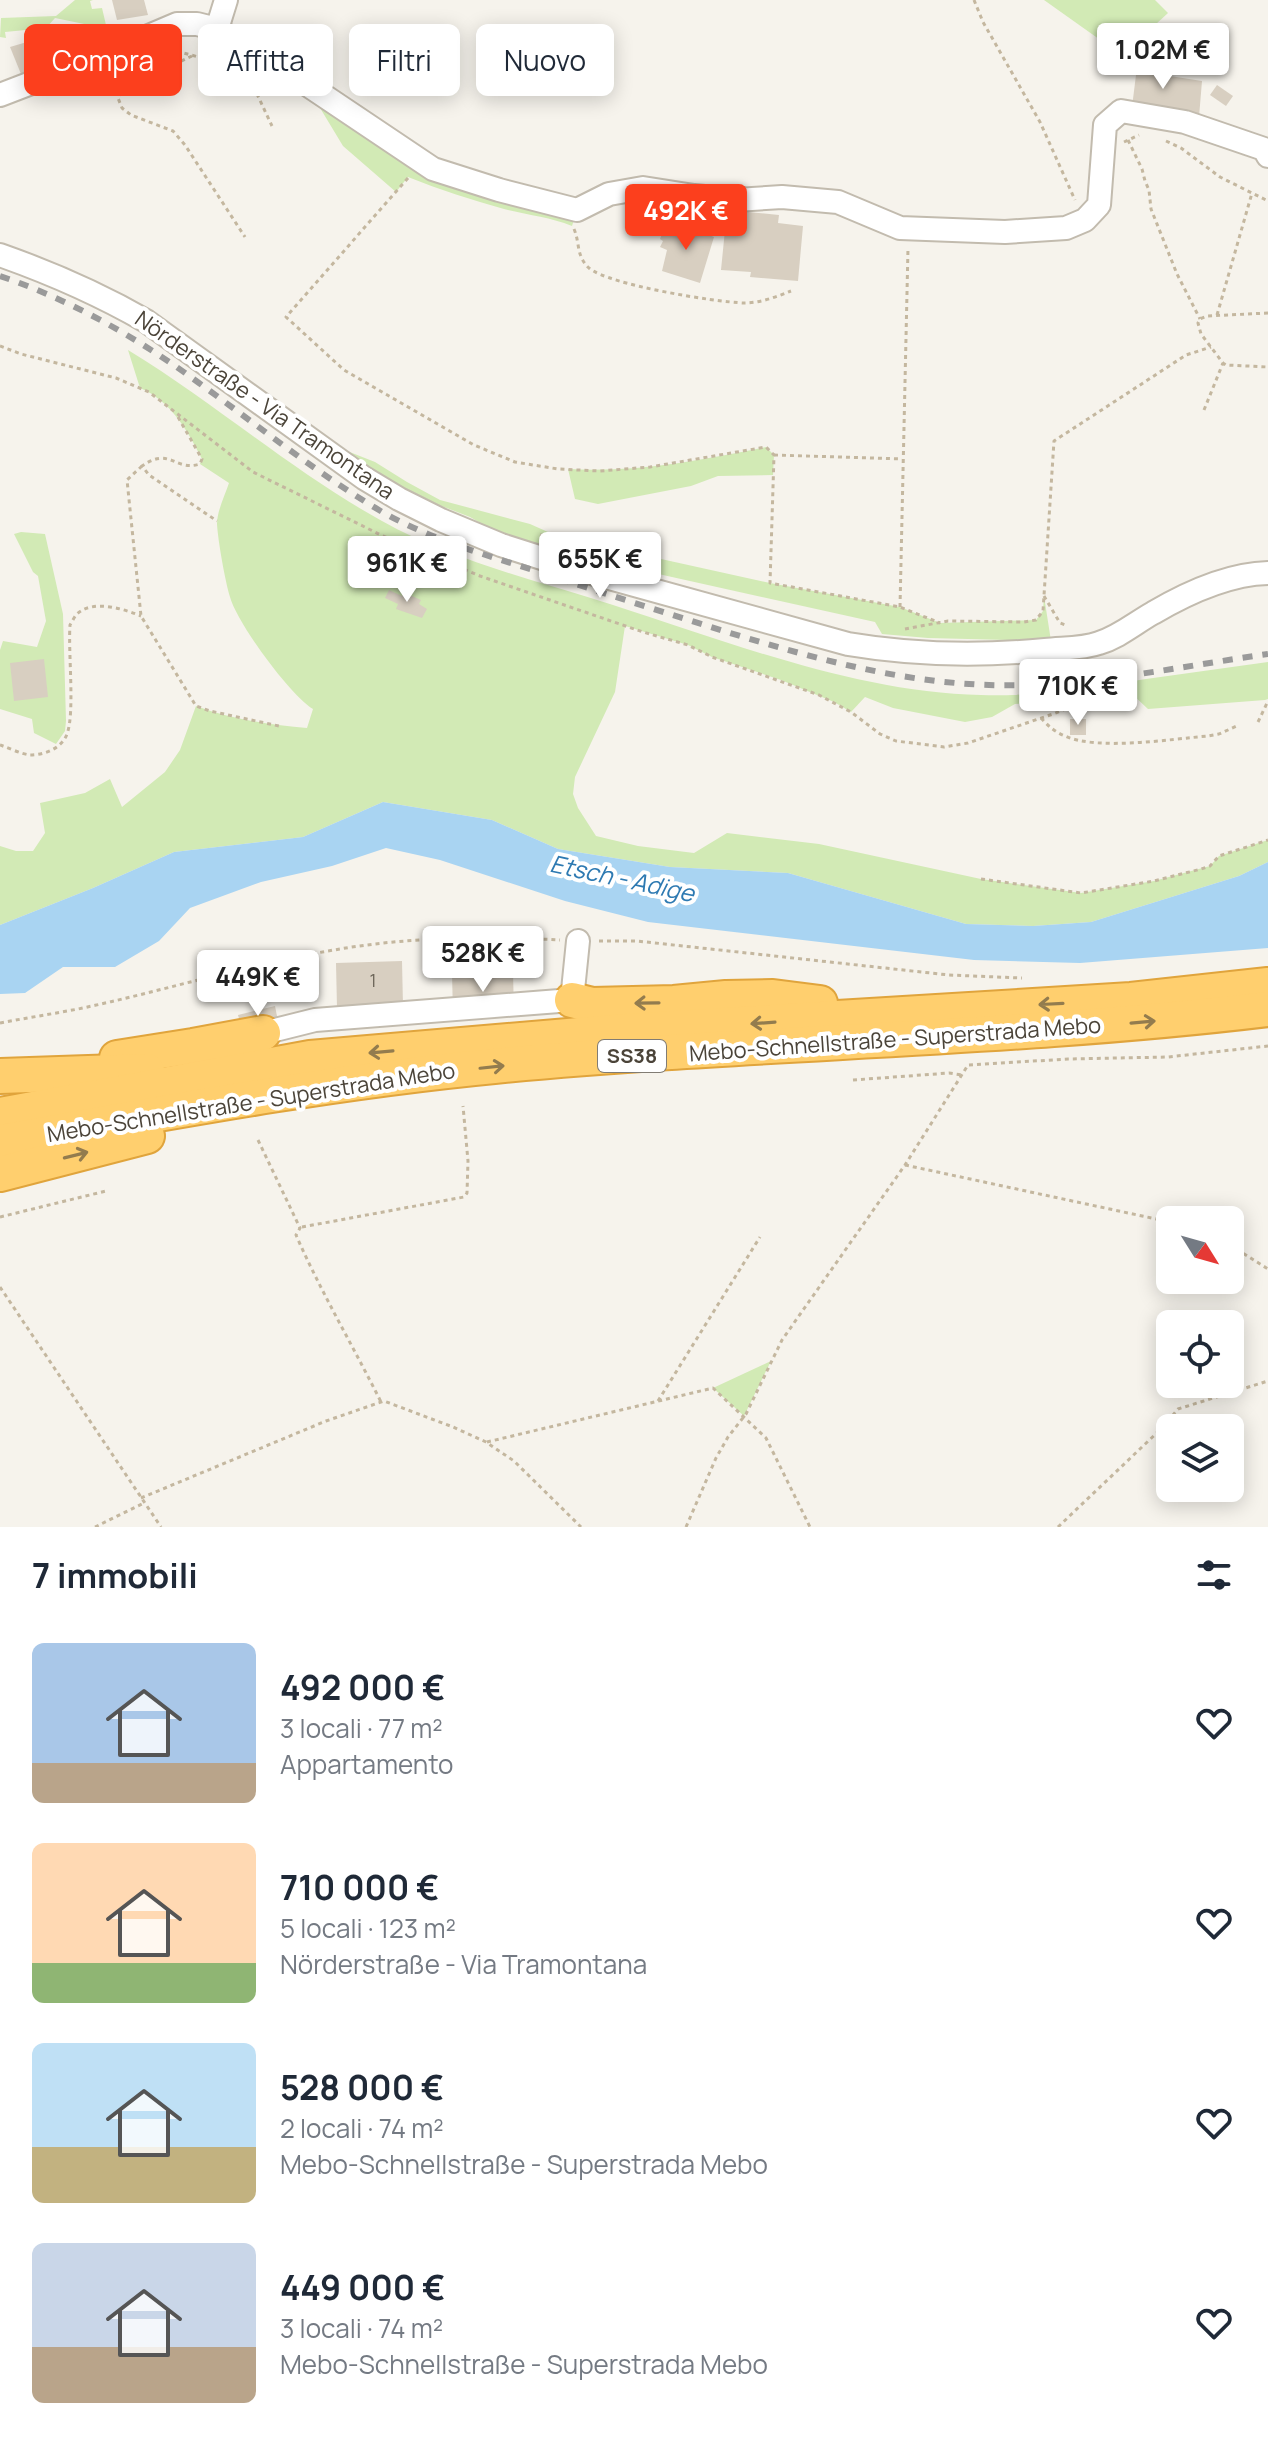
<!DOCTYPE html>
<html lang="it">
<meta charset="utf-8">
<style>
body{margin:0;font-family:Manrope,sans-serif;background:#f6f6f7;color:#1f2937;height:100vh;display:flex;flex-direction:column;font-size:30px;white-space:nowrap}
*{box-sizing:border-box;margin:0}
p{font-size:26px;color:#747a83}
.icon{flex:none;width:44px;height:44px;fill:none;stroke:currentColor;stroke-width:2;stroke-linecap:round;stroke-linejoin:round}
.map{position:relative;height:1527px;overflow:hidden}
.panel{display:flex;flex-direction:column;background:#fff;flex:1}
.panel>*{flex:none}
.guide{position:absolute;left:24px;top:24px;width:800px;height:72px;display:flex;gap:16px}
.needle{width:52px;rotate:127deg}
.tools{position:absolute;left:1156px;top:1206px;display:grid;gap:16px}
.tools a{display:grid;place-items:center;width:88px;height:88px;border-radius:12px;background:#fff;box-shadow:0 4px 20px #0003;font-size:40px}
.price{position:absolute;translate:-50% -68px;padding:0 18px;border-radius:8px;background:#fff;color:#222;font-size:26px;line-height:52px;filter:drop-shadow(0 2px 4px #0008)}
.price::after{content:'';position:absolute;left:50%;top:48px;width:24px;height:18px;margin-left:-12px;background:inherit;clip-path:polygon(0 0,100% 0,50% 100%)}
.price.current{background:#fc3f1d;color:#fff}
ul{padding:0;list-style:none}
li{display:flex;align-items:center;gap:24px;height:200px;padding:0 32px}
li span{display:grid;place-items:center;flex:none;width:224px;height:160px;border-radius:12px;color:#555}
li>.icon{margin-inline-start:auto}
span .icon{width:96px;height:96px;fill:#fffc;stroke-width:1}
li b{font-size:34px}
h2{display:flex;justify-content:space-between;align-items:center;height:96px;padding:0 32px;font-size:34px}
.pill{padding:0 28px;border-radius:12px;background:#fff;box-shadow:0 4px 20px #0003;font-size:28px;line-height:72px}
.pill.current{background:#fc3f1d;color:#fff}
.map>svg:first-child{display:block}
</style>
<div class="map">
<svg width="1268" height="1527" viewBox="0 0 1268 1527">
<rect width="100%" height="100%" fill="#f6f3ec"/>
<!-- green -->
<g fill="#d2eab5">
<path d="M75,0H93L90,1L92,9L102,8L106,25H89L55,18L46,28L5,32L6,38L0,37L1,18L56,16Z"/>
<path d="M1044,0H1155L1168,13L1143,36L1113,49Z"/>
<path d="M305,83L413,157L577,210L572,226C550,217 527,215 504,209C472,200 440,190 408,177L396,192L343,146Z"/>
<path d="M128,350C215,403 293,472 382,521C454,561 535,580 613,605C728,642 859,693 981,695C1037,697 1092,687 1146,679C1187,673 1227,668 1268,662V699L1265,700L1148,709L1132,694L1015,704L992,717L965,722L893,708L865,697L851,712L834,702L781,680L712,657L688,645L625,626L615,692L575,777L573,794L578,808L596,836L638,846L694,853L727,833L819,844L981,879L1081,893L1154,881L1210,866L1219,856L1268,840V862L1239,876L1091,922L1033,926L966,924L788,873L670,867L558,849L492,820L383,802L303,837L174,852L93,888L0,925V846L16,851H33L45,833L40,803L85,793L110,779L122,807L165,772L180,750L196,706C231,719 270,725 307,728L313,709C290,695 237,623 230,597C225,580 218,541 217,524C217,511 225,495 229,483L200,464L202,459C187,430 171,401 140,388Z"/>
<path d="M766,447L774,455L773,475L718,476L691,486L598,504L575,499L568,469C635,473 701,460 766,447Z"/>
<path d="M342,449L375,462L407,482L440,500L530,524L557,536L770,583L900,607L940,623L1036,620L1043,611L1044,596L1051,641L928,638L882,634L875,622L654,573L503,536L470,517L439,505L401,486L365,466Z"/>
<path d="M21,532L45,534L63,614L66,721L65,731L56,744L34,733L32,719L0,709V650L3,641L37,647L46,621L38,576L33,572L14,534Z"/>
<path d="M771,1361L744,1416L713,1388Z"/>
</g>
<!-- water -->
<path fill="#a9d4f2" d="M383,802L492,820L558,849L670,867L788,873L966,924L1033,926L1091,922L1239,876L1268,862V948L1080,963L974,960L648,922L565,901L440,860L386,848L332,866L261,882L190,908L159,941L115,967H63L25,993L0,994V925L93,888L174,852L303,837Z"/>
<!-- building -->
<g fill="#d8cfc1">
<path d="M112,0H144L148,15L117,20Z"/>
<path d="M54,34L67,63L23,79L10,47Z"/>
<path d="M1121,58L1145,62L1144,72L1202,81L1199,117L1132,107L1136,75L1119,73Z"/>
<path d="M1217,85L1233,96L1226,106L1210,95Z"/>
<path d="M644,196L676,206L670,221L639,208Z"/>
<path d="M727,210L779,215L778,223L803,226L798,281L750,277L751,272L721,270Z"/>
<path d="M675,222L714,237L700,283L662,271L667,250L660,247L663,241L660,239L664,229L672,230Z"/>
<path d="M389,590L402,596L403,592L421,600L419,604L427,609L422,618L396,609L398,604L385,598Z"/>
<path d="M44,659L48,697L14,701L10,663Z"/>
<rect x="1070" y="719" width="16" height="16"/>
<path d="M402,961L403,1006L337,1008L336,963Z"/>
<path d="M513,971L514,1015L453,1016L452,972Z"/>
<path d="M275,1006L278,1021L242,1029L238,1015Z"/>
</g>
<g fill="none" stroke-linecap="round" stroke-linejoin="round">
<defs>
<g id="minor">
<path d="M217,29L226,0"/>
<path d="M0,95L104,55L177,24H197L217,29L252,52L284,69L433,169L499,190L577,210L609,194L643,188L694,196L736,200L782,197L838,202L900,228L1005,232L1066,228L1085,220L1099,205L1105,125L1121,111L1185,122L1264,149L1268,156"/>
<path d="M0,255C51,273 99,294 146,321L364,478L399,499L441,520L501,545L573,568L848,644C913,655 980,656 1045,650C1063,648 1082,649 1099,643C1119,637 1135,623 1153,613C1187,593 1227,574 1268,573"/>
<path d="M263,1033L315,1020L572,1000L578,941"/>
</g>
<g id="highway">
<path d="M572,1000L592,1005L674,1003L726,998L773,997L820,1003"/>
<path d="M117,1058L193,1046L263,1033"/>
<path d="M0,1076L147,1071"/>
<path d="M0,1115L310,1058L626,1031L1131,1000L1268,985"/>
<path d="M0,1142C164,1113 328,1082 494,1066C752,1041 1011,1040 1268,1009"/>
<path d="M0,1174L147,1136"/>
</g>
</defs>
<!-- minor casing -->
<use href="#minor" stroke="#c2bbae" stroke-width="26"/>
<!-- highway casing -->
<use href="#highway" stroke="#e0a43c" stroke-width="38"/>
<!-- path -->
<g stroke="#c4b79f" stroke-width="3" stroke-dasharray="4 4" stroke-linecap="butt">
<path d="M974,0L983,22L1040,122L1075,200"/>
<path d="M169,49L235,67"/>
<path d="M192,56L123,89L118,98L122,108L131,115L173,131L185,145L245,237"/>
<path d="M245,73L250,79L272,126"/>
<path d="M1128,140L1142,169L1145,181L1149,190L1151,209L1177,274L1200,319"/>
<path d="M1166,141L1181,148L1220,177L1268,201"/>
<path d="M1124,142L1139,135"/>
<path d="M408,178L286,317L344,370L474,445L515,462L558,469L600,471L650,467L766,447L774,455L770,583L900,607L940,623"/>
<path d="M574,229C580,243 576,256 589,268C609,285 715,302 744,303C760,303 776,297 791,291"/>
<path d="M1268,313L1207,316L1200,319L1198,323L1201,334L1223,363L1226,365L1268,367"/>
<path d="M1217,315L1252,193"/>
<path d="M0,346L21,354L116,378L149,392L253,472L383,536L480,576L643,632L688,645L712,657L819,695L851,712L880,734L896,741L944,747L968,743L1053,714L1096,697"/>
<path d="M1204,410L1223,363"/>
<path d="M178,417L202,459L200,464C174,472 171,446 142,466L149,475L217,521"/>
<path d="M774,455L902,459"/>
<path d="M142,466L127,480L141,616L196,706L210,711L279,726"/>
<path d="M540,535L548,536"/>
<path d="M1044,596L1060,623L1068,626"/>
<path d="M900,607L908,248"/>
<path d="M905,629L948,621L1024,622L1036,620L1043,611L1054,441L1186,355L1211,347"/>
<path d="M1041,718C1048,726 1055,732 1065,736C1098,751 1171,739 1208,736L1219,734L1239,725"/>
<path d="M1258,722L1268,701"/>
<path d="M0,745C9,748 21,754 30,755C45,755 62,748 67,734C75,713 68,652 70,625C72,622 74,617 77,614C93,599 124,609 141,616"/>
<path d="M981,879L1081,893L1154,881L1201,869L1210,866L1219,856L1268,840"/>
<path d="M599,941H637L949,975L1022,978"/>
<path d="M0,1023C26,1018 52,1014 78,1009C164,991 248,964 334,950C407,937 486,936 560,940"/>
<path d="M853,1080L949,1073L962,1075"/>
<path d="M258,1140L300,1228L296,1235C321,1292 353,1346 381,1402"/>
<path d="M905,1165L1170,1222"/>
<path d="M0,1217L106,1191"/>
<path d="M302,1227L464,1197L467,1193L468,1161L463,1106"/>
<path d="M1230,1245L1268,1269"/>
<path d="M0,1287L161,1527"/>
<path d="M658,1401L760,1237"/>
<path d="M487,1442L713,1388L766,1438L810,1527"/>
<path d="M141,1498L326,1421L384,1401L453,1427L486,1442L514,1461L581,1527"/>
<path d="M95,1527L144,1503"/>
<path d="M686,1527L716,1458L728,1437L746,1414L782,1340L905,1165L968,1065L1068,1059L1168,1057L1268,1046"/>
<path d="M1058,1527L1163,1427L1178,1409L1268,1381"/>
</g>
<!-- minor -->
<use href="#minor" stroke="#fff" stroke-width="22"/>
<!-- highway -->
<use href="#highway" stroke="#ffcf6e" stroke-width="34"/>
<!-- rail -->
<path stroke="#9a9a9a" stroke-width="6" stroke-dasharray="10 10" stroke-linecap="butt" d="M0,276C71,300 138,338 199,383C260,427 319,475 384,513C440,544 504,560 564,580C618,598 673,615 727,632C813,658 898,682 989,685C1082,688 1176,667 1268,654"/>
</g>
<!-- one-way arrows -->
<defs><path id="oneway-shaft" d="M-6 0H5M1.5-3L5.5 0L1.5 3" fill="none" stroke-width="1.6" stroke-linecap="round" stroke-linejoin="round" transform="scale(2)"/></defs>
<g stroke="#937c4e">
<use href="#oneway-shaft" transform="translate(647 1003) rotate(179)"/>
<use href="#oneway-shaft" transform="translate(1051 1004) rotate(177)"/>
<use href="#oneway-shaft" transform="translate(1143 1022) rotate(-5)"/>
<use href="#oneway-shaft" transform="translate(763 1023) rotate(176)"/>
<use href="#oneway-shaft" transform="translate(381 1052) rotate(175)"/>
<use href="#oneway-shaft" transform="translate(492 1067) rotate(-6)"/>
<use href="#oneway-shaft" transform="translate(76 1155) rotate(-14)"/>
</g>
<g text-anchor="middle" stroke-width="8" stroke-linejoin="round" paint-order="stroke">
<!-- number labels -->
<g font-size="18" fill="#6e675b">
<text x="373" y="987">1</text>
</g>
<!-- shield labels -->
<rect fill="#fff" stroke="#817c74" stroke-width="2" x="598" y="1040" width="68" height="32" rx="6"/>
<g font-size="20" font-weight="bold" fill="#4b4439">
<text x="632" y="1063">SS38</text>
</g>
<!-- street labels -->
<g font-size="22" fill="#4b4439" stroke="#fff">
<text transform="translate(265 405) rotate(35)" y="8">Nörderstraße - Via Tramontana</text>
<text transform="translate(895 1039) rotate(-4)" y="8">Mebo-Schnellstraße - Superstrada Mebo</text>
<text transform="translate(251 1102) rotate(-9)" y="8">Mebo-Schnellstraße - Superstrada Mebo</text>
</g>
<!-- water labels -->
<g font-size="24" font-style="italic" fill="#2e7ab2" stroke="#fff">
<text transform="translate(622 879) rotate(12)" y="8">Etsch - Adige</text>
</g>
</g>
</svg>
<div class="tools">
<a><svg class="needle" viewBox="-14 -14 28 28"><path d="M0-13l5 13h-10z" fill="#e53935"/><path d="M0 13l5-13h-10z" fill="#747a83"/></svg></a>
<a><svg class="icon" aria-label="locate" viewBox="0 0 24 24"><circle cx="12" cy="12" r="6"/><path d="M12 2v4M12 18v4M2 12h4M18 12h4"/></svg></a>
<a><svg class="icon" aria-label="layers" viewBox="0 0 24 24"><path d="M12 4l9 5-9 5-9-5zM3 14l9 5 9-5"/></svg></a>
</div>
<b class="price" style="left:1163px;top:91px">1.02M €</b>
<b class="price current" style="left:686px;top:252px">492K €</b>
<b class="price" style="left:600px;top:600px">655K €</b>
<b class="price" style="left:407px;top:604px">961K €</b>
<b class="price" style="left:1078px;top:727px">710K €</b>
<b class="price" style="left:483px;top:994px">528K €</b>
<b class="price" style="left:258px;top:1018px">449K €</b>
<div class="guide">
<a class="pill current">Compra</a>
<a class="pill">Affitta</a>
<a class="pill">Filtri</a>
<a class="pill">Nuovo</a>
</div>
</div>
<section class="panel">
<h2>7 immobili<svg class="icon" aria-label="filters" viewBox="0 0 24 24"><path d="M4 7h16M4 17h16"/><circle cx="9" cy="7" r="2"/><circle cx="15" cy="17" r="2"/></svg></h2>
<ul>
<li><span style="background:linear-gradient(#a9c7e8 75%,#b9a48a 0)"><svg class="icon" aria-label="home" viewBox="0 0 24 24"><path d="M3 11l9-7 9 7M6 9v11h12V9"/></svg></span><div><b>492 000 €</b><p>3 locali · 77 m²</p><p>Appartamento</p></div><svg class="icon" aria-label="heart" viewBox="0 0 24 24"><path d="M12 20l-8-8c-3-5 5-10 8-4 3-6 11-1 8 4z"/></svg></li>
<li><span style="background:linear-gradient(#ffd9b3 75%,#8fb573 0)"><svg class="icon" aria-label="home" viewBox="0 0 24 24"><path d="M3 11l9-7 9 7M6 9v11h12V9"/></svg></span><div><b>710 000 €</b><p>5 locali · 123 m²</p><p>Nörderstraße - Via Tramontana</p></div><svg class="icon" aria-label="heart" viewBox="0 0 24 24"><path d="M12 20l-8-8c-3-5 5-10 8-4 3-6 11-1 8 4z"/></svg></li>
<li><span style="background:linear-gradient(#bfe0f5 65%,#c2b280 0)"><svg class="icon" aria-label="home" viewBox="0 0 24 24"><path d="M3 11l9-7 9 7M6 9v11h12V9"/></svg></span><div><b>528 000 €</b><p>2 locali · 74 m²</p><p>Mebo-Schnellstraße - Superstrada Mebo</p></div><svg class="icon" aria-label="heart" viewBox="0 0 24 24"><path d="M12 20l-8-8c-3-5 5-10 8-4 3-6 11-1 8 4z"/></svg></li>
<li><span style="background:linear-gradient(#c9d6e8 65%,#b9a48a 0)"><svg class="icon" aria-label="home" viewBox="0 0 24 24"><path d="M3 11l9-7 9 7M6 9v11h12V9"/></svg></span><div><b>449 000 €</b><p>3 locali · 74 m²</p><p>Mebo-Schnellstraße - Superstrada Mebo</p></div><svg class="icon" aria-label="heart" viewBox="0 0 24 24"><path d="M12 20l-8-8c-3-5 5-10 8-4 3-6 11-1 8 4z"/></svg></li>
</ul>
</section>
